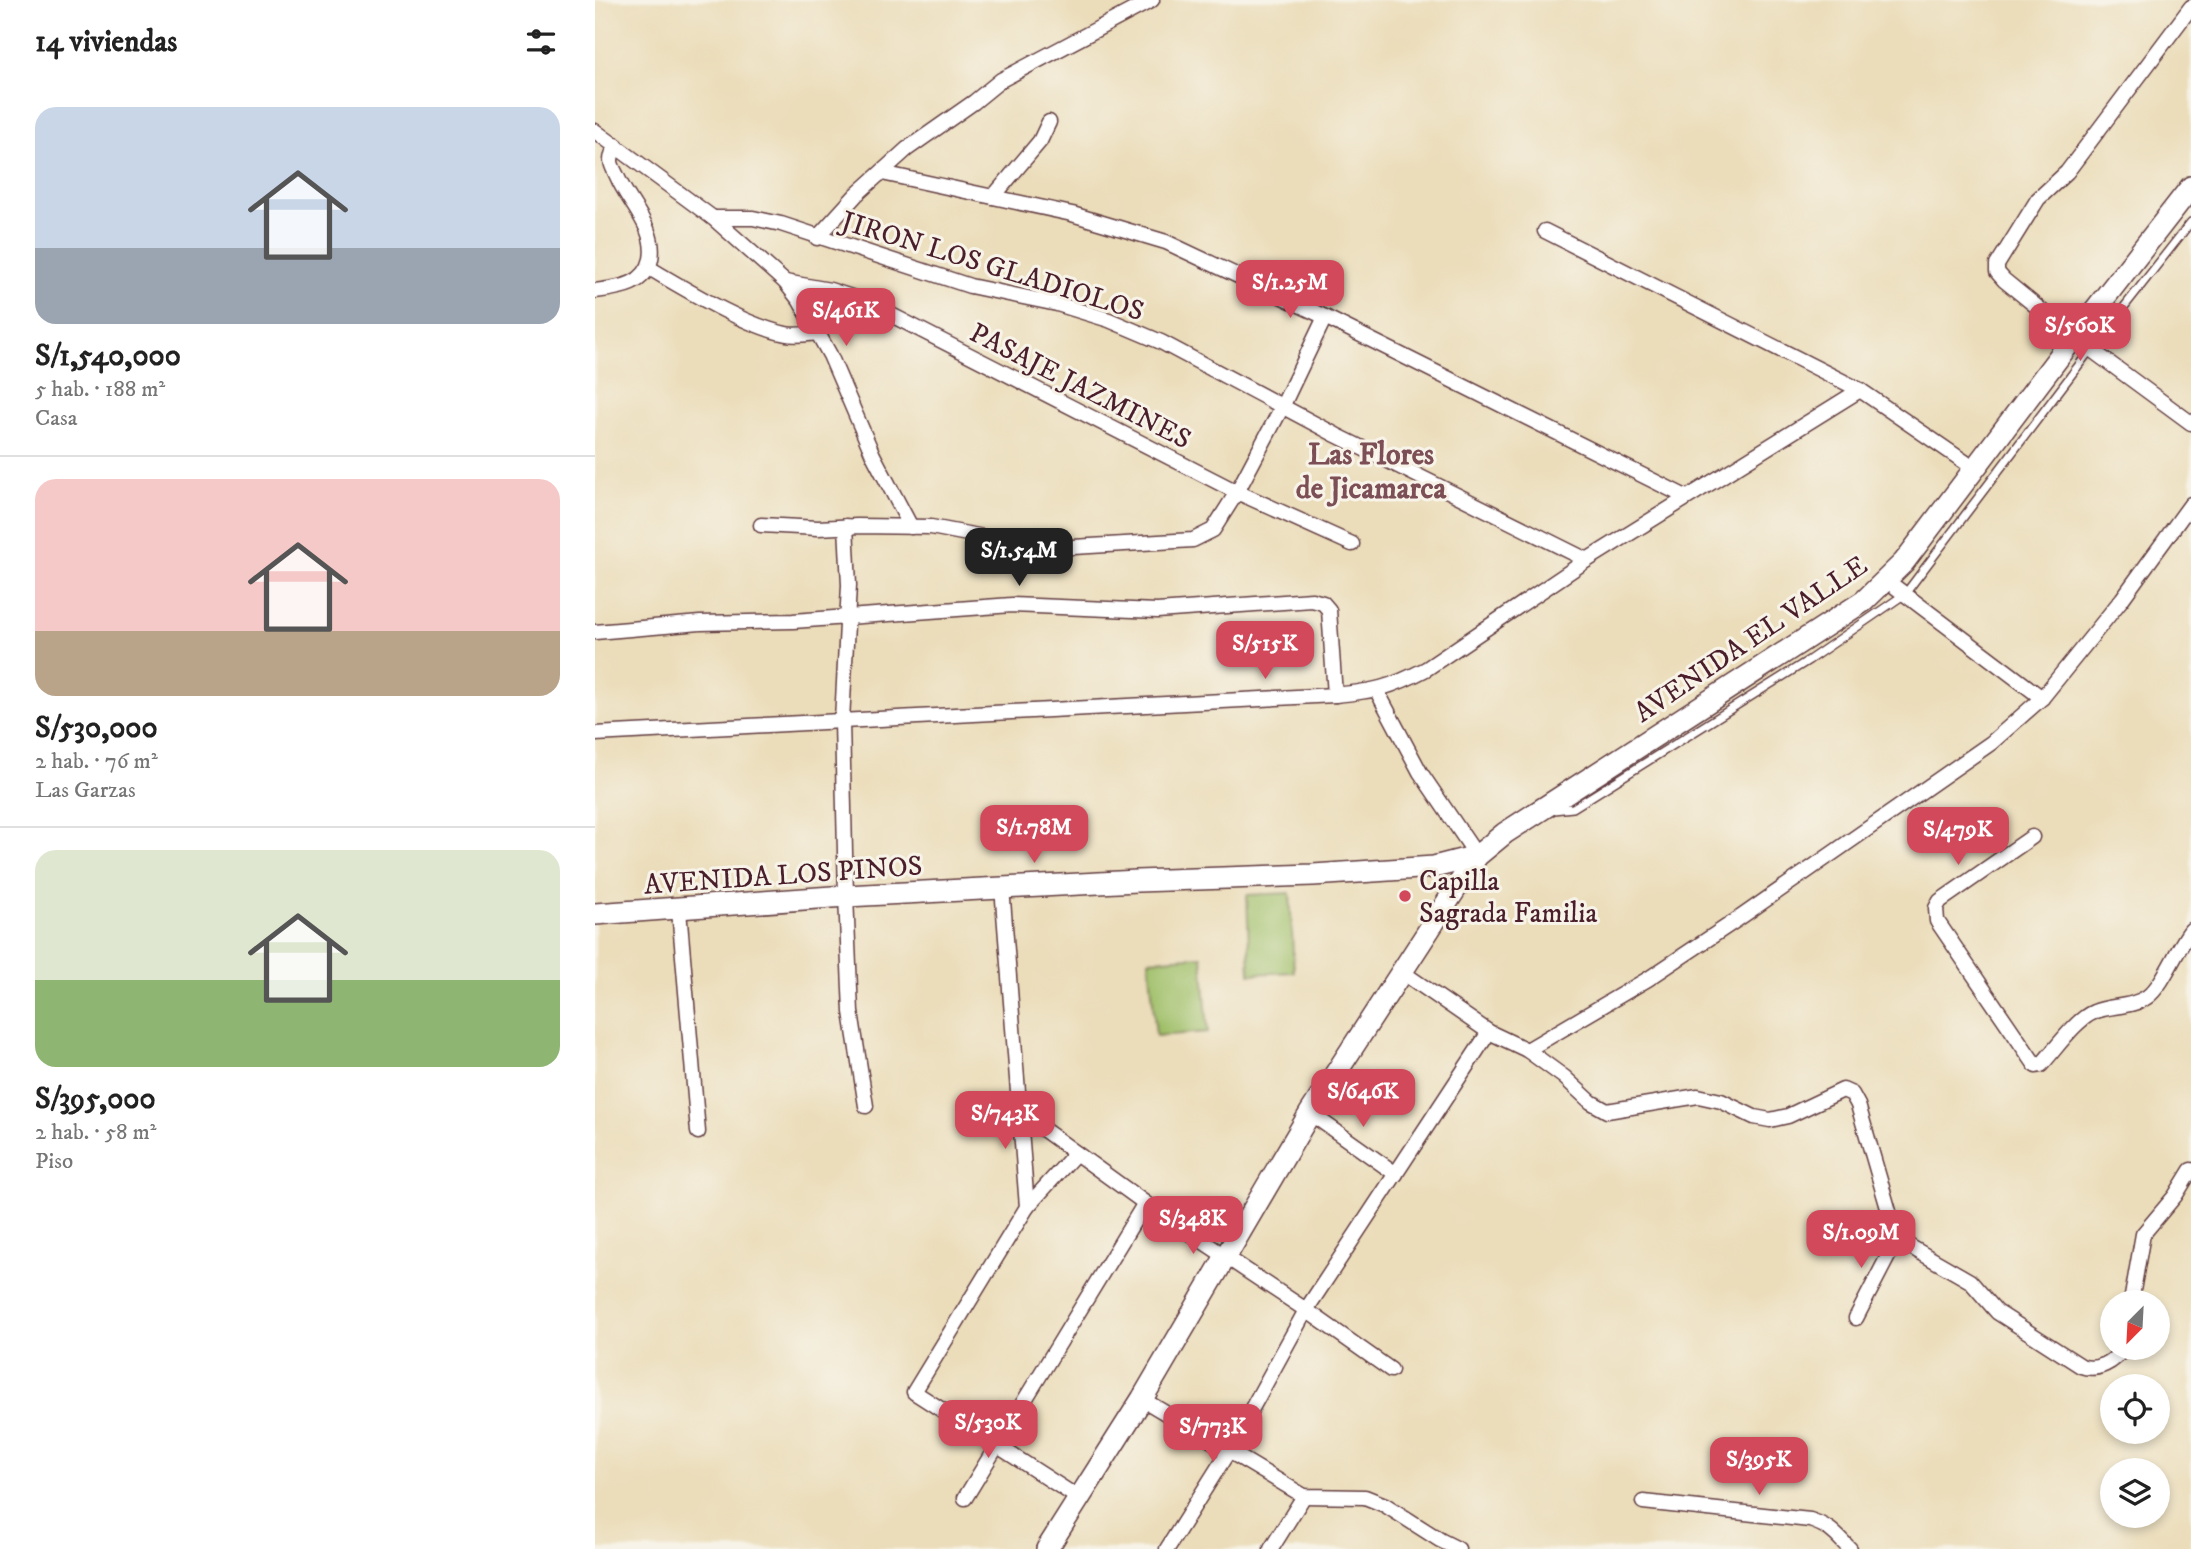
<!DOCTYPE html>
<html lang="es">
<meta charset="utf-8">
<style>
body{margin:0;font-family:"IM FELL DW Pica",serif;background:#f2f2f2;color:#222;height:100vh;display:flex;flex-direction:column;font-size:26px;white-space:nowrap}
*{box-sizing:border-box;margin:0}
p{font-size:23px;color:#767676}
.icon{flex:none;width:38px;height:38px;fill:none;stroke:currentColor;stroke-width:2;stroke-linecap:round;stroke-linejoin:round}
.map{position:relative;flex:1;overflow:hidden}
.side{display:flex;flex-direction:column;background:#fff;width:595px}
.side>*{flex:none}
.needle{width:46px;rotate:204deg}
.buttons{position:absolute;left:1505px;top:1290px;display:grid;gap:14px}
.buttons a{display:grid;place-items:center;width:70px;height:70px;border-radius:50%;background:#fff;box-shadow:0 4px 10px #0003;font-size:35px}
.price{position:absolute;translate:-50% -60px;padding:0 16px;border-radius:14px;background:#d1495b;color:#fff;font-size:23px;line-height:46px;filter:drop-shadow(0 2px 4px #0008)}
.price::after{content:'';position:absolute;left:50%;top:42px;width:21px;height:16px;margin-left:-10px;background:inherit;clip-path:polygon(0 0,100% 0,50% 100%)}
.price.on{background:#222;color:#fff}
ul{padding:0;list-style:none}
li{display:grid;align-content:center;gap:14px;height:371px;padding:0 35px}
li+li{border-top:2px solid #e0e0e0}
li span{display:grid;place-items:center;height:217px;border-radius:21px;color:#555}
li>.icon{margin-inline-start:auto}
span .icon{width:126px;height:126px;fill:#fffc;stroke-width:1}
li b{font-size:30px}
h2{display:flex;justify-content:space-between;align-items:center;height:84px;padding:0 35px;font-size:30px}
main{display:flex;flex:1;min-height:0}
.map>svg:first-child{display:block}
</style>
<main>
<section class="side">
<h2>14 viviendas<svg class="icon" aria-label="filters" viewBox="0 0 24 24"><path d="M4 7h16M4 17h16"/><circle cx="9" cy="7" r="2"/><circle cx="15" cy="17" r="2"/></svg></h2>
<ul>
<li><span style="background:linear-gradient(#c9d6e8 65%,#9aa5b1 0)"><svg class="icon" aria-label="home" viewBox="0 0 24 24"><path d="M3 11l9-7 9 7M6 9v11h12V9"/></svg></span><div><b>S/1,540,000</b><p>5 hab. · 188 m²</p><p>Casa</p></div></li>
<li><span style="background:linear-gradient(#f6c9c9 70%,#b9a48a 0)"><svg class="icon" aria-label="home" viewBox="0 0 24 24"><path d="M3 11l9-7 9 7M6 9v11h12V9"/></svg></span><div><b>S/530,000</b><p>2 hab. · 76 m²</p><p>Las Garzas</p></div></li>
<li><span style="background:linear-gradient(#dfe7d0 60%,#8fb573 0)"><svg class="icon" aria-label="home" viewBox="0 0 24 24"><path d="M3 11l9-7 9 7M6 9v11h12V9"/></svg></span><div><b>S/395,000</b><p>2 hab. · 58 m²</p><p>Piso</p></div></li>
</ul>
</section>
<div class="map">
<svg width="1596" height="1549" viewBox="0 0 1596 1549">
<rect width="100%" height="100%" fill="#f7f3e8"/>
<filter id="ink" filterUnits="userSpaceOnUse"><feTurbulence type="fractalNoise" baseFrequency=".0143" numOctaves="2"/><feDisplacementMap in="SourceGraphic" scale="14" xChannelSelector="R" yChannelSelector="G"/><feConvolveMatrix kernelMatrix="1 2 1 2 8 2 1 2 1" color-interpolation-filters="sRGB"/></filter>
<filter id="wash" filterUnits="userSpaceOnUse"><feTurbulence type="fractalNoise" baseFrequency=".00686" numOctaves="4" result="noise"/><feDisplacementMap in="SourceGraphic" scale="28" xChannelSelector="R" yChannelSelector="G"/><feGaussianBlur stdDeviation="1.57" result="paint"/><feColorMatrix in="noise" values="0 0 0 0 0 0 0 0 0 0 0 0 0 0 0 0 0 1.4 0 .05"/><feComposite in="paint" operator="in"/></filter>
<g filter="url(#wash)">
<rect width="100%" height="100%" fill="#ebddba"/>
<!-- green -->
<g fill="#9fbf68" stroke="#746f4a" stroke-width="2">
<path d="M695,893L699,972L655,974L652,895Z"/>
<path d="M607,956L613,1032L561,1036L554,960Z"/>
</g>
</g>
<g filter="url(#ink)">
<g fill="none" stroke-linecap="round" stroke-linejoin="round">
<defs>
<path id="lane" d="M958,810L978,808L1214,660L1310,594L1496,349L1596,222"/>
<g id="street">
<path d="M1596,7L1472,172L1443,199L1402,265V272L1409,280L1479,337L1596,423"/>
<path d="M0,131L118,218L190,282L205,301L235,355L278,455L316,527"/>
<path d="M287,173L477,214L571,242L730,317L1091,497"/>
<path d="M398,197L445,141L454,122"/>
<path d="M118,218H158L186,224L375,286L462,304L514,320L566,342L741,435L992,560"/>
<path d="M950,231L1265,390L1380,469"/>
<path d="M222,238L261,195L312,149L379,102L406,80L557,0"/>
<path d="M54,268C92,290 148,325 191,334C201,336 213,334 223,333"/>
<path d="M190,282L235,290L269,301L642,492L757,544"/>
<path d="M0,291C23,288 50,286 56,259C62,228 33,203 22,176C20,172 16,165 16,161C16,156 19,149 21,145"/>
<path d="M166,525L223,528L262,526L336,527L425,544L461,548L598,540L618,530L642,492L687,407L730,317"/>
<path d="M251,526L254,585L247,721L251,896L256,1012L271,1106"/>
<path d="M1291,580L1447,698"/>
<path d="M0,632L105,623L198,621L417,605L562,611L717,600L728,603L734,610L740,695"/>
<path d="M782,691L825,772L882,856"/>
<path d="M0,734L740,695C780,691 795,688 831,669L992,560L1265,390"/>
<path d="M1437,837L1345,901L1341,908L1342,921L1441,1066L1446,1065C1460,1050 1481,1019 1499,1012C1515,1005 1536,1008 1552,997C1568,986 1582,948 1596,930"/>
<path d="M407,887L432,1207L319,1392L485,1499"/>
<path d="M84,910L103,1132"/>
<path d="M807,972L894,1032L932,1050L969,1077L996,1102L1012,1111L1103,1096L1126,1101L1159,1117L1175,1120L1193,1116L1248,1090L1257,1094L1263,1105L1302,1239L1375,1281L1402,1312L1486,1366C1502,1372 1520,1362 1528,1348"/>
<path d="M932,1050L1053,979L1143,919L1396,743L1447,698L1527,599L1596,504"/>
<path d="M423,1111L550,1203L711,1310L796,1370"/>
<path d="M715,1113L801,1174"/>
<path d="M432,1207L481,1153"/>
<path d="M1536,1302L1548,1234L1580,1196L1596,1170"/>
<path d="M1261,1318L1302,1239"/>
<path d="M547,1399L709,1496L770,1497L790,1505L845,1540L863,1549"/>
<path d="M370,1498L550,1203"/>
<path d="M1048,1502L1215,1520C1236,1527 1240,1534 1255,1549"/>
<path d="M572,1549L633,1452L711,1310L894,1032"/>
<path d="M676,1549L709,1496"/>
</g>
<g id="secondary">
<path d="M0,914L251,896L542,881L718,875L839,867L882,856"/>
<path d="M452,1549L547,1399L715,1113L882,856L910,833L1269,601L1309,562L1479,337L1596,187"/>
</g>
</defs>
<!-- lane casing -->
<use href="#lane" stroke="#623c40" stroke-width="10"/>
<!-- street casing -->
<use href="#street" stroke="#623c40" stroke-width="17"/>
<!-- secondary casing -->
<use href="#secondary" stroke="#623c40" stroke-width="24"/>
<!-- lane -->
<use href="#lane" stroke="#fff" stroke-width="7"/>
<!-- street -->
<use href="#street" stroke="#fff" stroke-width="14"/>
<!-- secondary -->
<use href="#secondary" stroke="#fff" stroke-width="21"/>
</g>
</g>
<!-- markers -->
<circle fill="#d1495b" stroke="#f7f3e8" stroke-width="2.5" cx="810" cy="896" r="7"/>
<g text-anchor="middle" stroke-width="6" stroke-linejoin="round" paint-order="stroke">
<!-- street labels -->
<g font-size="28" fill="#4a1f2b" stroke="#f7f3e8">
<text transform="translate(398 265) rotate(17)" y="10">JIRON LOS GLADIOLOS</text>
<text transform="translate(486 385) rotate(27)" y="10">PASAJE JAZMINES</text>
<text transform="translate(1155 638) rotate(-34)" y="10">AVENIDA EL VALLE</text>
<text transform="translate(188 874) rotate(-4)" y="10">AVENIDA LOS PINOS</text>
</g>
<!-- poi labels -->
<g font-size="28" fill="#4a1f2b" stroke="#f7f3e8" text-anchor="start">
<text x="824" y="890">Capilla<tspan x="824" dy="32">Sagrada Familia</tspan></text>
</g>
<!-- neighbourhood labels -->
<g font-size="30" font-weight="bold" fill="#7c4e55" stroke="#f7f3e8">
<text x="776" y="464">Las Flores<tspan x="776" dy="34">de Jicamarca</tspan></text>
</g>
</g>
</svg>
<div class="buttons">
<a><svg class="needle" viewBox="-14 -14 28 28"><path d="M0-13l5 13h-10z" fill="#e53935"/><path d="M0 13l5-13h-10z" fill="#767676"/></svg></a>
<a><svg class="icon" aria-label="locate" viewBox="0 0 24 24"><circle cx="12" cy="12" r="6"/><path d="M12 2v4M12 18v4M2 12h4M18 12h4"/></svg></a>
<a><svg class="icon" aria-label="layers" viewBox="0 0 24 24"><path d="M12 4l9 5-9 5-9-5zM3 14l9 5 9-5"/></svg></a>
</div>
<b class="price" style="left:695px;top:320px">S/1.25M</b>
<b class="price" style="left:251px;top:348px">S/461K</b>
<b class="price" style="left:1485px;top:363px">S/560K</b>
<b class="price on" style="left:424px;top:588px">S/1.54M</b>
<b class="price" style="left:670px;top:681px">S/515K</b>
<b class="price" style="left:439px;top:865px">S/1.78M</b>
<b class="price" style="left:1363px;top:867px">S/479K</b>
<b class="price" style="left:768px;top:1129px">S/646K</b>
<b class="price" style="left:410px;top:1151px">S/743K</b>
<b class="price" style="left:598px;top:1256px">S/348K</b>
<b class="price" style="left:1266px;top:1270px">S/1.09M</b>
<b class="price" style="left:393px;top:1460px">S/530K</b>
<b class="price" style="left:618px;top:1464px">S/773K</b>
<b class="price" style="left:1164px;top:1497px">S/395K</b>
</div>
</main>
